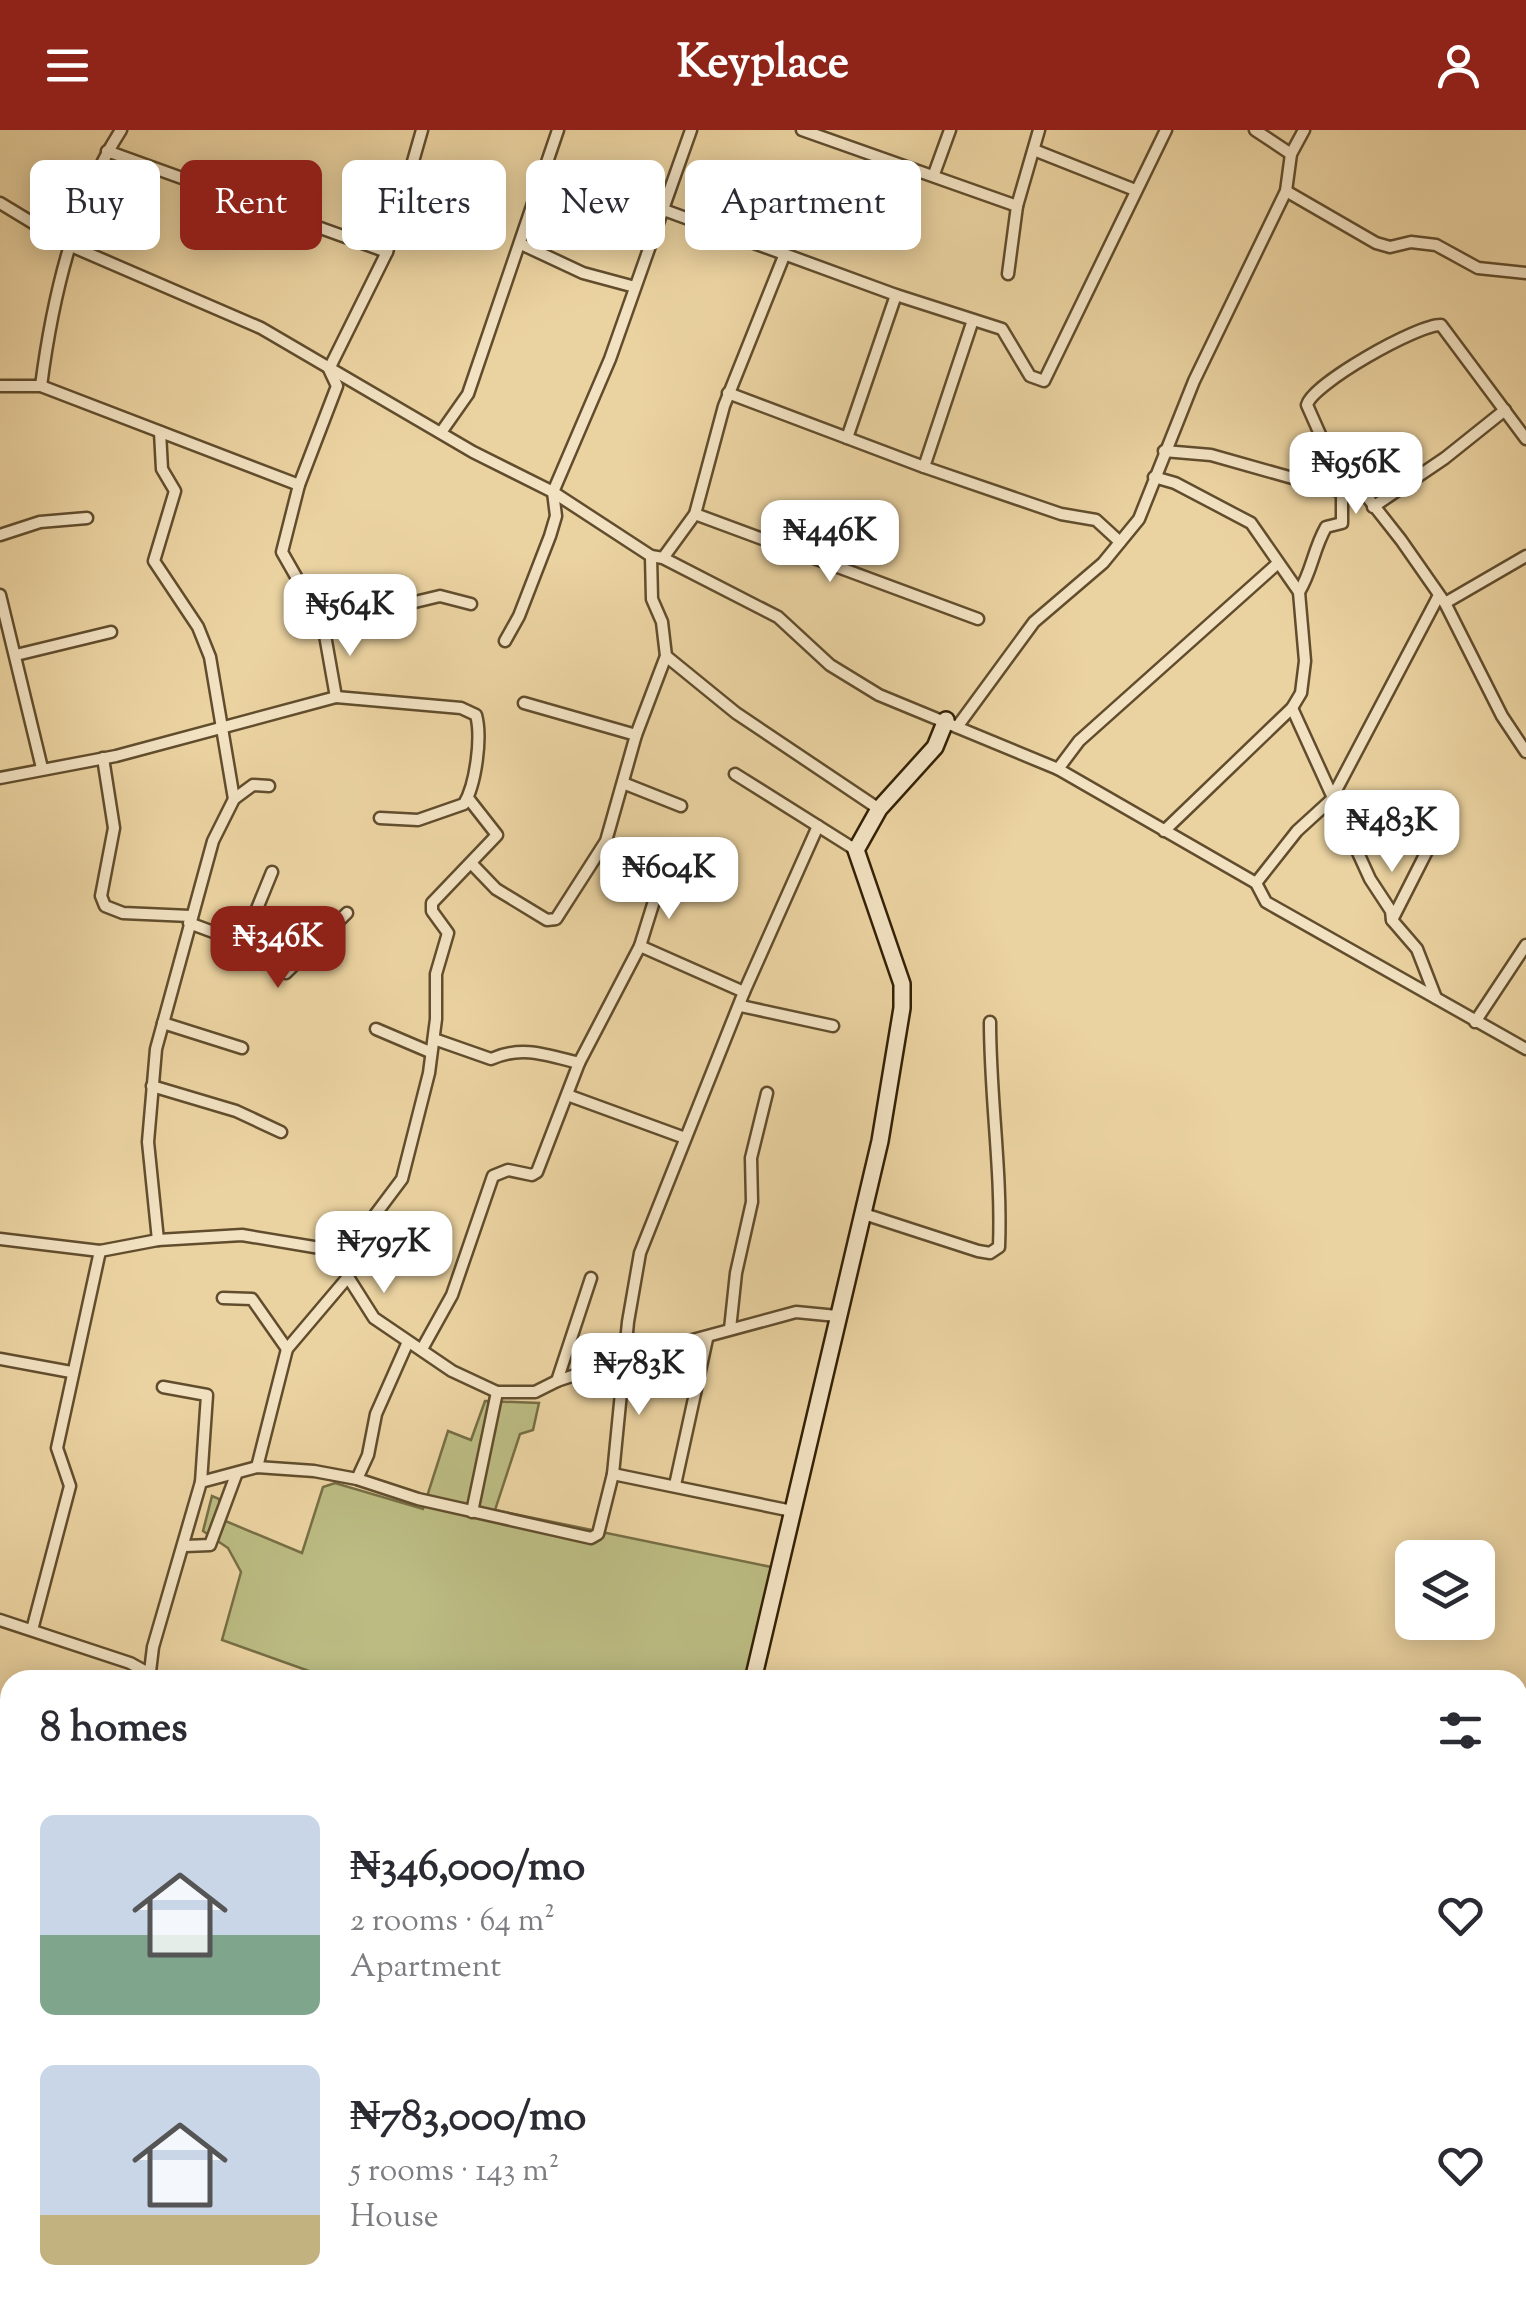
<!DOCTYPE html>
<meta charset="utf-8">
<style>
body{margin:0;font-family:"Sorts Mill Goudy",serif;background:#f7f7f7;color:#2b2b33;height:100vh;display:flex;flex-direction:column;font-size:38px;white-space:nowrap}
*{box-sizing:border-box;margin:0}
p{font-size:32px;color:#7c7c81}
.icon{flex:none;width:55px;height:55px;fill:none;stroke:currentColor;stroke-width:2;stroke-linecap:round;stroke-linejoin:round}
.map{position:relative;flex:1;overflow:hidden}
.sheet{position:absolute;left:0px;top:1540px;width:1528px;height:640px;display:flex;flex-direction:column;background:#fff;border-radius:30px 30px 0 0;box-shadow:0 5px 25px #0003}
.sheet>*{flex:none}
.guide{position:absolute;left:30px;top:30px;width:1000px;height:90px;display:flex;gap:20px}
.fabs{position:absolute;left:1395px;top:1410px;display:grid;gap:20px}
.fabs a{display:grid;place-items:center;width:100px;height:100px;border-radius:15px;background:#fff;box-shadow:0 5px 25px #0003;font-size:50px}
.price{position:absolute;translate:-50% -85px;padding:0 22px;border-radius:20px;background:#fff;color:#222;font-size:32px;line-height:65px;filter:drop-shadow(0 2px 5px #0008)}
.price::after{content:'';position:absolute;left:50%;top:60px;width:30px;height:22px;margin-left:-15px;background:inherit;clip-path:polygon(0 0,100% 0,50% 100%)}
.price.current{background:#8f2418;color:#fff}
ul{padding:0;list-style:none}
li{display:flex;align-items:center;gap:30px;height:250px;padding:0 40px}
li span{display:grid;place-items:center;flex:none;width:280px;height:200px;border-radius:15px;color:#555}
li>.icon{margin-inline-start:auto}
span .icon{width:120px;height:120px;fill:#fffc;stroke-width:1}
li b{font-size:42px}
h2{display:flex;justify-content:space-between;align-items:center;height:120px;padding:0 40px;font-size:42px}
.tag{padding:0 35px;border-radius:15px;background:#fff;box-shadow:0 5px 25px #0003;font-size:35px;line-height:90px}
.tag.current{background:#8f2418;color:#fff}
header{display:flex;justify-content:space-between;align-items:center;height:130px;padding:0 40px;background:#8f2418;color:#fff;font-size:45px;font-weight:800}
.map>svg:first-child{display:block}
</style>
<header><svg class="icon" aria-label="menu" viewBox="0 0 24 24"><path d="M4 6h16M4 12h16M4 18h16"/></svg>Keyplace<svg class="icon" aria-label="person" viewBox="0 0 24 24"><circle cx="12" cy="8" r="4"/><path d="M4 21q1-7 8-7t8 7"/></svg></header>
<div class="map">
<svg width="1526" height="2180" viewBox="0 0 1526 2180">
<rect width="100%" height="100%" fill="#ebd3a1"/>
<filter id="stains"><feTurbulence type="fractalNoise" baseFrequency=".002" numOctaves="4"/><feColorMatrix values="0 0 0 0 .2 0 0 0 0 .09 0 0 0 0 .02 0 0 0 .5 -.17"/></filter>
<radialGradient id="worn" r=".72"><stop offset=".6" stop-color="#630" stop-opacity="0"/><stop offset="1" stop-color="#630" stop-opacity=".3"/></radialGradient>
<!-- green -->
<path fill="#bbbb82" stroke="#776e44" stroke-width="2.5" d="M485,1271L539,1273L533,1300L520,1304L495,1380L776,1438L749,1550H334L222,1510L241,1442L228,1418L203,1401L212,1366L219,1369L223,1390L302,1423L323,1357L335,1353L423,1379L448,1301L471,1310Z"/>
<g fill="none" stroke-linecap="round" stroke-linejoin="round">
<defs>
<g id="street">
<path d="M802,0L1017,76"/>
<path d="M1255,0L1291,24"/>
<path d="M1034,20L1135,60"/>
<path d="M107,21L387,122"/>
<path d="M934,44L950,0"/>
<path d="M1286,61L1376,113L1390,117L1411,112L1436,115L1478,138L1526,143"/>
<path d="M0,73L71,116L261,198L473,322L553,362L651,426L663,428L778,487L830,535L879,565L1058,639L1256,753L1266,772L1526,919"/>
<path d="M664,80L896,165L1002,199L1030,246L1044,251L1166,0"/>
<path d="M521,114L583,143L635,157"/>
<path d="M1008,144L1017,76L1039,0"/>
<path d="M0,256H41L299,355"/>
<path d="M41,256C52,171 74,73 121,0"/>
<path d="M728,263L924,337L1061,384L1096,390L1120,412"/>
<path d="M442,301L468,264L558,0"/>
<path d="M847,308L896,165"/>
<path d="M1526,309L1441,195C1418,194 1312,254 1307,275L1323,311L1401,410L1445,473L1502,586L1526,622"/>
<path d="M1164,321L1211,325L1342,362L1362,361"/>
<path d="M924,337L973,190"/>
<path d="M1154,347L1175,353L1251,393L1299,462L1305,531L1301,563L1292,578L1164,701"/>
<path d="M1373,377L1445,328L1505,280"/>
<path d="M695,384L978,489"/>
<path d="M0,405L40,392L87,388"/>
<path d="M663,428L695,384L724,276L784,126"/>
<path d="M1299,462C1312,441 1313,420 1326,397L1342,393V362"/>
<path d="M0,465L42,638"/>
<path d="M1445,473L1526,426"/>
<path d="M323,494L440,466L471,474"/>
<path d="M505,511L519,486L550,406L556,386L553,362L610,229L691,0"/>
<path d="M16,525L111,502"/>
<path d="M666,526L736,583L879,679"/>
<path d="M336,567L461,578L476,585C482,607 476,654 464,674L418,690L380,688"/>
<path d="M524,573L636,605"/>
<path d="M1292,578L1370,749L1391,781L1392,790L1417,819L1436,868"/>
<path d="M957,597L1034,492L1103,433L1139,389L1194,251L1286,61L1291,24L1304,0"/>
<path d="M103,628L114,698L101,766L105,776L123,783L190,786"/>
<path d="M1058,639L1079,611L1277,434"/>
<path d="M735,644L856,720"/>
<path d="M0,648L116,626L336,567L323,494L282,422L299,355L337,256L329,239L387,122L422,0"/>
<path d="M623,653L681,676"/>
<path d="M234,669L253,655L269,656"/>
<path d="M471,733L496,759L547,790L556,789L606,711L636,605L666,526L662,492L652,469L651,426"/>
<path d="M1256,753L1297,701L1331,670L1438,467"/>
<path d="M1392,790L1428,719"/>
<path d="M189,793L243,813L286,843L347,783"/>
<path d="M243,813L272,742"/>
<path d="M744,862L818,696"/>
<path d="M741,876L833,896"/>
<path d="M1475,892L1526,815"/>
<path d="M163,893L242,918"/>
<path d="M376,899L430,922"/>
<path d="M434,909L491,929C522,915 547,925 579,933L640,816L659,755"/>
<path d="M152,956L236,981L281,1002"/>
<path d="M570,966L685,1008"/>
<path d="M861,1083L978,1121L990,1123L999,1117C1002,1042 990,968 990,892"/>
<path d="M0,1109L100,1121L158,1110L242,1105L326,1119L342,1129L348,1147L374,1188L452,1241L497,1262H535L557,1251L626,1228L796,1182L837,1186"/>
<path d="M158,1110L148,1012L156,919L213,711L234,669L210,527L198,497L154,431L175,361L162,339L160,302"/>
<path d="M342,1129L402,1049L429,943L436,889V844L448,803L432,781V773L497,705L468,668"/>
<path d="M223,1168L252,1169L287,1219"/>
<path d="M730,1199L736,1143L752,1072L751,1028L767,963"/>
<path d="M422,1219L452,1165L493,1046L508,1040L532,1045L537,1042L579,933"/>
<path d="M0,1229L71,1242"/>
<path d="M557,1251L591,1148"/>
<path d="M163,1257L207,1265L201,1352"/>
<path d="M257,1337L287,1219L348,1147"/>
<path d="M613,1344L792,1381"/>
<path d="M357,1349L368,1325L376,1284L407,1214"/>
<path d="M675,1355L707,1209"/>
<path d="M472,1382L497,1262"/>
<path d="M185,1416L210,1415L236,1345"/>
<path d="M0,1490L130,1533L150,1544"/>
<path d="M32,1500L70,1356L57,1318L100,1121"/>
<path d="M149,1550L153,1517L201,1352L257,1337L314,1341L357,1349L418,1369L591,1408L598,1404L613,1344L628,1192L640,1123L744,862L640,816"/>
<path d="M0,2030L10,2033"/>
<path d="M0,2085H10"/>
<path d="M436,2170L457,2180"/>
<path d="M226,2180L228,2170"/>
<path d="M478,2180L484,2170"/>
<path d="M667,2180L673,2170"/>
</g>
<path id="secondary" d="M753,1550L880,1011L902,878V854L856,720L879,679L935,617L946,590"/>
<g id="highway">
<path d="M0,1879L10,1882"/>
<path d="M744,2170L760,2180"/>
</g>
</defs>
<!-- street casing -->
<use href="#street" stroke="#614d2d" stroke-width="15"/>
<!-- secondary casing -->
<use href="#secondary" stroke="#332006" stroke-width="20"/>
<!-- highway casing -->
<use href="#highway" stroke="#332006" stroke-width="25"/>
<!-- street -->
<use href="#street" stroke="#f2e2c2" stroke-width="10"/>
<!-- secondary -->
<use href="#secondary" stroke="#f2e2c2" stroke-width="15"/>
<!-- highway -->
<use href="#highway" stroke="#e6ba70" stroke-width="20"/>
</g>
<rect width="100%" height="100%" filter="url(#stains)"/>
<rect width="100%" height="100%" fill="url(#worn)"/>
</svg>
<div class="fabs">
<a><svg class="icon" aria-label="layers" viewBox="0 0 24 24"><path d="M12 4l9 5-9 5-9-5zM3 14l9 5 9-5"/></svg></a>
</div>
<b class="price" style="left:1356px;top:387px">₦956K</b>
<b class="price" style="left:830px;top:455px">₦446K</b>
<b class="price" style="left:350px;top:529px">₦564K</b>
<b class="price" style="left:1392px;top:745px">₦483K</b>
<b class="price" style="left:669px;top:792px">₦604K</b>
<b class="price current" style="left:278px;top:861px">₦346K</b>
<b class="price" style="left:384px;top:1166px">₦797K</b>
<b class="price" style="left:639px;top:1288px">₦783K</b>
<div class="guide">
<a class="tag">Buy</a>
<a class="tag current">Rent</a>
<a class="tag">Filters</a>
<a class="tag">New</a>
<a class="tag">Apartment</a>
</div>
<section class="sheet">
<h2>8 homes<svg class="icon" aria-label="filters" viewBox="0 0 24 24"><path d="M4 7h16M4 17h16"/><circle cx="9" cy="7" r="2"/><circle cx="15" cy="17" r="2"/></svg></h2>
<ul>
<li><span style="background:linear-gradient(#c9d6e8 60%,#7fa58c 0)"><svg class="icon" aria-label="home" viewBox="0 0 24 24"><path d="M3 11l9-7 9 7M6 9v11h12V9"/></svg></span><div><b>₦346,000/mo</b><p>2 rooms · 64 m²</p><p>Apartment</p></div><svg class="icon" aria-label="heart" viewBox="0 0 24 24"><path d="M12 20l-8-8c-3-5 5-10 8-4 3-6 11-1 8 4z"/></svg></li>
<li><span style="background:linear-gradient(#c9d6e8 75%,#c2b280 0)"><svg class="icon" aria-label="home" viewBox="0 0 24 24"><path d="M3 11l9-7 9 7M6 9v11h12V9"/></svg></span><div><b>₦783,000/mo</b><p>5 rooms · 143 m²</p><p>House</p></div><svg class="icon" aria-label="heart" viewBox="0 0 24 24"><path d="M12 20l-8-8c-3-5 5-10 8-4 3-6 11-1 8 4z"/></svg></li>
</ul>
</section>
</div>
